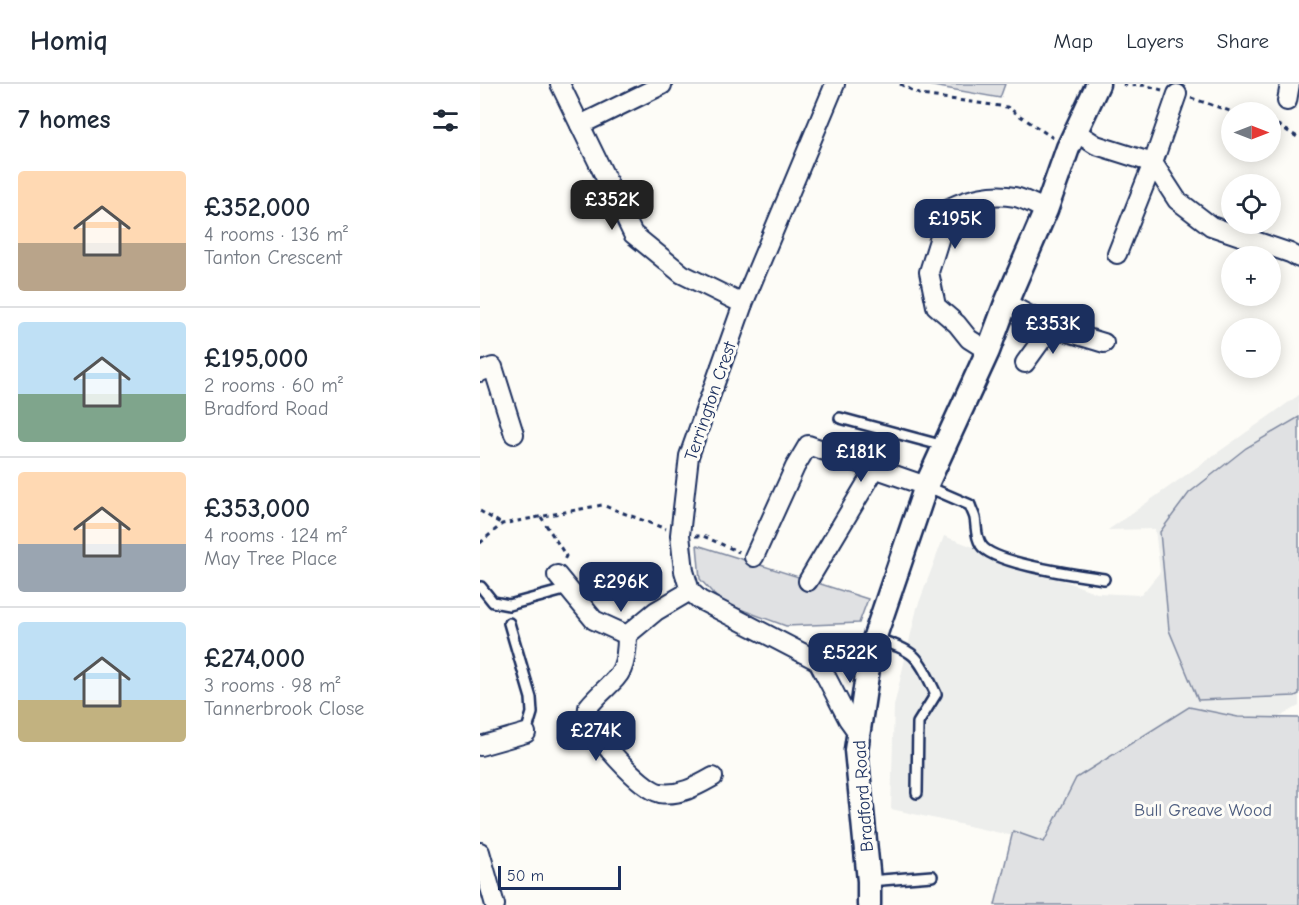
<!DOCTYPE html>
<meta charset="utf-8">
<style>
body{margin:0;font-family:"Comic Neue",sans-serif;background:#f2f2f3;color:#1f2937;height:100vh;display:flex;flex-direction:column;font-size:22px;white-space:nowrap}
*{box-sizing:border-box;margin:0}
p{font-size:20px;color:#747a83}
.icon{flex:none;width:33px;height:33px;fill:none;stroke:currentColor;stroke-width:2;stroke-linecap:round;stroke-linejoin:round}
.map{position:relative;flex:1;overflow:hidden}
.side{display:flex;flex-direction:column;background:#fff;width:480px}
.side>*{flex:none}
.needle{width:39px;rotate:90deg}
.controls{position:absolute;left:741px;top:18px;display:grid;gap:12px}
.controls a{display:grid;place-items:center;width:60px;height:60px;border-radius:50%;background:#fff;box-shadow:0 3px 15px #0003;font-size:30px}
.scale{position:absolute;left:18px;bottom:15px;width:123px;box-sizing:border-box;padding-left:6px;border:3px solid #1b2f5e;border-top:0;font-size:16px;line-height:21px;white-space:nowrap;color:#1b2f5e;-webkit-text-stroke:4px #fdfcf7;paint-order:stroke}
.price{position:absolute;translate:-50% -51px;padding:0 14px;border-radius:12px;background:#1b2f5e;color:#fff;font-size:20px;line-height:39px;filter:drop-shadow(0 2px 3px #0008)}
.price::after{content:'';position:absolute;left:50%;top:36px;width:18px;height:14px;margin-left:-9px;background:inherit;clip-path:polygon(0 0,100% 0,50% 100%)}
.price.selected{background:#222;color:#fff}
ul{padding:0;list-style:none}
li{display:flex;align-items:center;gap:18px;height:150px;padding:0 18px}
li+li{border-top:2px solid #e0e1e3}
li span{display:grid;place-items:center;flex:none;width:168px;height:120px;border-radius:6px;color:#555}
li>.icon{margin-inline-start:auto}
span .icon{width:72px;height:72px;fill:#fffc;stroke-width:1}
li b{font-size:26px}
h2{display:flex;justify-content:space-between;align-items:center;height:72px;padding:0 18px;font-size:26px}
header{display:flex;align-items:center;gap:36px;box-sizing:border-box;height:84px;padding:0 30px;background:#fff;border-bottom:2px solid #e0e1e3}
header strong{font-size:28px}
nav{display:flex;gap:33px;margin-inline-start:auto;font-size:21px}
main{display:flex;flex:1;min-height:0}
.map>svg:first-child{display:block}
</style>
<header>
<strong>Homiq</strong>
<nav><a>Map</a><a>Layers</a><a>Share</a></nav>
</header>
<main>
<section class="side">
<h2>7 homes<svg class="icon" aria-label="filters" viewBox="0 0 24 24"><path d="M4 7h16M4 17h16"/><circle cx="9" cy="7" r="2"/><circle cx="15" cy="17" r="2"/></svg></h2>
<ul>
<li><span style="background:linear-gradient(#ffd9b3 60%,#b9a48a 0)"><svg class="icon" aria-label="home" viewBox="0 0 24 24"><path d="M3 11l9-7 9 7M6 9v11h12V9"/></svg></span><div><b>£352,000</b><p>4 rooms · 136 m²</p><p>Tanton Crescent</p></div></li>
<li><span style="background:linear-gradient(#bfe0f5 60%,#7fa58c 0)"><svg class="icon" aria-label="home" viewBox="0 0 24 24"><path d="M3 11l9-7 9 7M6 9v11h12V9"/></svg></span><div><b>£195,000</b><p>2 rooms · 60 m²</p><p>Bradford Road</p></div></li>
<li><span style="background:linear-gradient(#ffd9b3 60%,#9aa5b1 0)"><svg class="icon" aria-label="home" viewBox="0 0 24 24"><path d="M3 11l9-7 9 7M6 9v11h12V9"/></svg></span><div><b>£353,000</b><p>4 rooms · 124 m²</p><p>May Tree Place</p></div></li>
<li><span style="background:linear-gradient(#bfe0f5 65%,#c2b280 0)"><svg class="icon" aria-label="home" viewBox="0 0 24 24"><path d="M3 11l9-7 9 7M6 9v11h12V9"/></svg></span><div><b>£274,000</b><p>3 rooms · 98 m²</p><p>Tannerbrook Close</p></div></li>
</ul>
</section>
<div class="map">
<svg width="819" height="821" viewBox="0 0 819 821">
<rect width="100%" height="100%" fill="#fdfcf7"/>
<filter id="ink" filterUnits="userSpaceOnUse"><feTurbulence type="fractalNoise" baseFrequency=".0167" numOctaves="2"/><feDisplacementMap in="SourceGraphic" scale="12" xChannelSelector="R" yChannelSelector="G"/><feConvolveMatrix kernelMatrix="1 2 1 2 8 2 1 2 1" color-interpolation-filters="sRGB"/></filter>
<g filter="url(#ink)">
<!-- built -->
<path fill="#edeeec" d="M819,311V622L570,760L411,725L414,622L437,524L464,452L617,509L661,511L680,488L675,445L628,446Z"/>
<!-- green -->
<g fill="#e0e1e3" stroke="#7e88a0" stroke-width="1.5">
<path d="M442,0H525L520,14Z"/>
<path d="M819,333V610L815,612L718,616L689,546L680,448L709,409L766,364Z"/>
<path d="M217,461L388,515L379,539L306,542L241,518L220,495Z"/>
<path d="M709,623L758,633L819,634V821H515L533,747L564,758L596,694Z"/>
</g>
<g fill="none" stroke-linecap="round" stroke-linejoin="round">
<defs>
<g id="service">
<path d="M360,334L464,362"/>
<path d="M446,402L490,421C491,425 494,430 495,434C497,444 495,451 501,461C513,480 599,491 624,495"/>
<path d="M1,503L13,518L29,521L88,505"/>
<path d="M29,539L51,614L52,629L46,649"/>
<path d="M394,554C437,568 437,570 456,610L438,639L437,709"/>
<path d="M389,797L452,792"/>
</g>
<g id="minor">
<path d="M80,0L153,150L202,190L263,220"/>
<path d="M807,17L810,0"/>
<path d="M100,41L182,1"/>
<path d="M596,48L616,61L673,79L697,116L731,142L810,169L819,174"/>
<path d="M637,170L673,79L697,10"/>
<path d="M526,219L571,243L624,259"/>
<path d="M508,267L489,255L477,240L456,222L449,188L469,124C489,114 513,109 535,113C545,115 557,122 566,126"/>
<path d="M545,279L571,243"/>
<path d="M0,288L13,283L34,350"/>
<path d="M274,473L315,383L328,361L446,402"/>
<path d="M77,491L114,536L147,551L176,527L210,507"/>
<path d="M328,497L395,385"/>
<path d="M147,551C147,597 134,592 108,623C108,626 107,629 108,632C112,651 161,705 180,709C200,712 217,702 233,693"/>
<path d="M338,577L220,516L210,507L204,487L200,451L209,372L263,220L355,0"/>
<path d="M378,649L368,635L338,577L391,564"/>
<path d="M0,662L46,649"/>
<path d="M0,768L15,821"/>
</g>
<path id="tertiary" d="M389,821V797L376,666L391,564L446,402L508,267L526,219L566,126L588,64L618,0"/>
</defs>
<!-- service casing -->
<use href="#service" stroke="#1b2f5e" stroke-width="14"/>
<!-- minor casing -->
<use href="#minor" stroke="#1b2f5e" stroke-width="22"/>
<!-- tertiary casing -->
<use href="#tertiary" stroke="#1b2f5e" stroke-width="27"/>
<!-- path -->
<g stroke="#1b2f5e" stroke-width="3" stroke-dasharray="4.5 4.5" stroke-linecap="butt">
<path d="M420,0L441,11L527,23L573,54"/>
<path d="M643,0L648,2L664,1L682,6"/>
<path d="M711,14L753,28"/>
<path d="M790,36L819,54"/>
<path d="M0,427L22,440"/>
<path d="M61,433L86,472L84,476"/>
<path d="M215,452H223L259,468"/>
<path d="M0,459L22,440L122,421L186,445"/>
</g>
<!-- service -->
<use href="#service" stroke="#fdfcf7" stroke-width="9"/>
<!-- minor -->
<use href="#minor" stroke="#fdfcf7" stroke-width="18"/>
<!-- tertiary -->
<use href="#tertiary" stroke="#fdfcf7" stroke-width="22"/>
</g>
</g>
<g text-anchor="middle" stroke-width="6" stroke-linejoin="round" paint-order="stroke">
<!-- street labels -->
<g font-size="18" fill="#1b2f5e" stroke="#fdfcf7">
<text transform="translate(230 317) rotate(-71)" y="6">Terrington Crest</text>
<text transform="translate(383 712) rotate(-94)" y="6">Bradford Road</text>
</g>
<!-- park labels -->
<g font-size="18" fill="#4c5c7f" stroke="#fdfcf7">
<text x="723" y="732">Bull Greave Wood</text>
</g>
</g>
</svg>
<div class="controls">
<a><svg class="needle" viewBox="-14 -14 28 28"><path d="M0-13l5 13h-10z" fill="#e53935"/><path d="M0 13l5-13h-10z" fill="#747a83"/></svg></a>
<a><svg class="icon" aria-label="locate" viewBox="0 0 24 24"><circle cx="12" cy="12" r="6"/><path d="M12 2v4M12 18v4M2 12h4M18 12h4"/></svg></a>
<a>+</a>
<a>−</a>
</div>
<div class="scale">50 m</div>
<b class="price selected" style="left:132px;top:147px">£352K</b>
<b class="price" style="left:475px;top:166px">£195K</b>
<b class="price" style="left:573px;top:271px">£353K</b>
<b class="price" style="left:381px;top:399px">£181K</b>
<b class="price" style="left:141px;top:529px">£296K</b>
<b class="price" style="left:370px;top:600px">£522K</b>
<b class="price" style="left:116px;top:678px">£274K</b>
</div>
</main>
